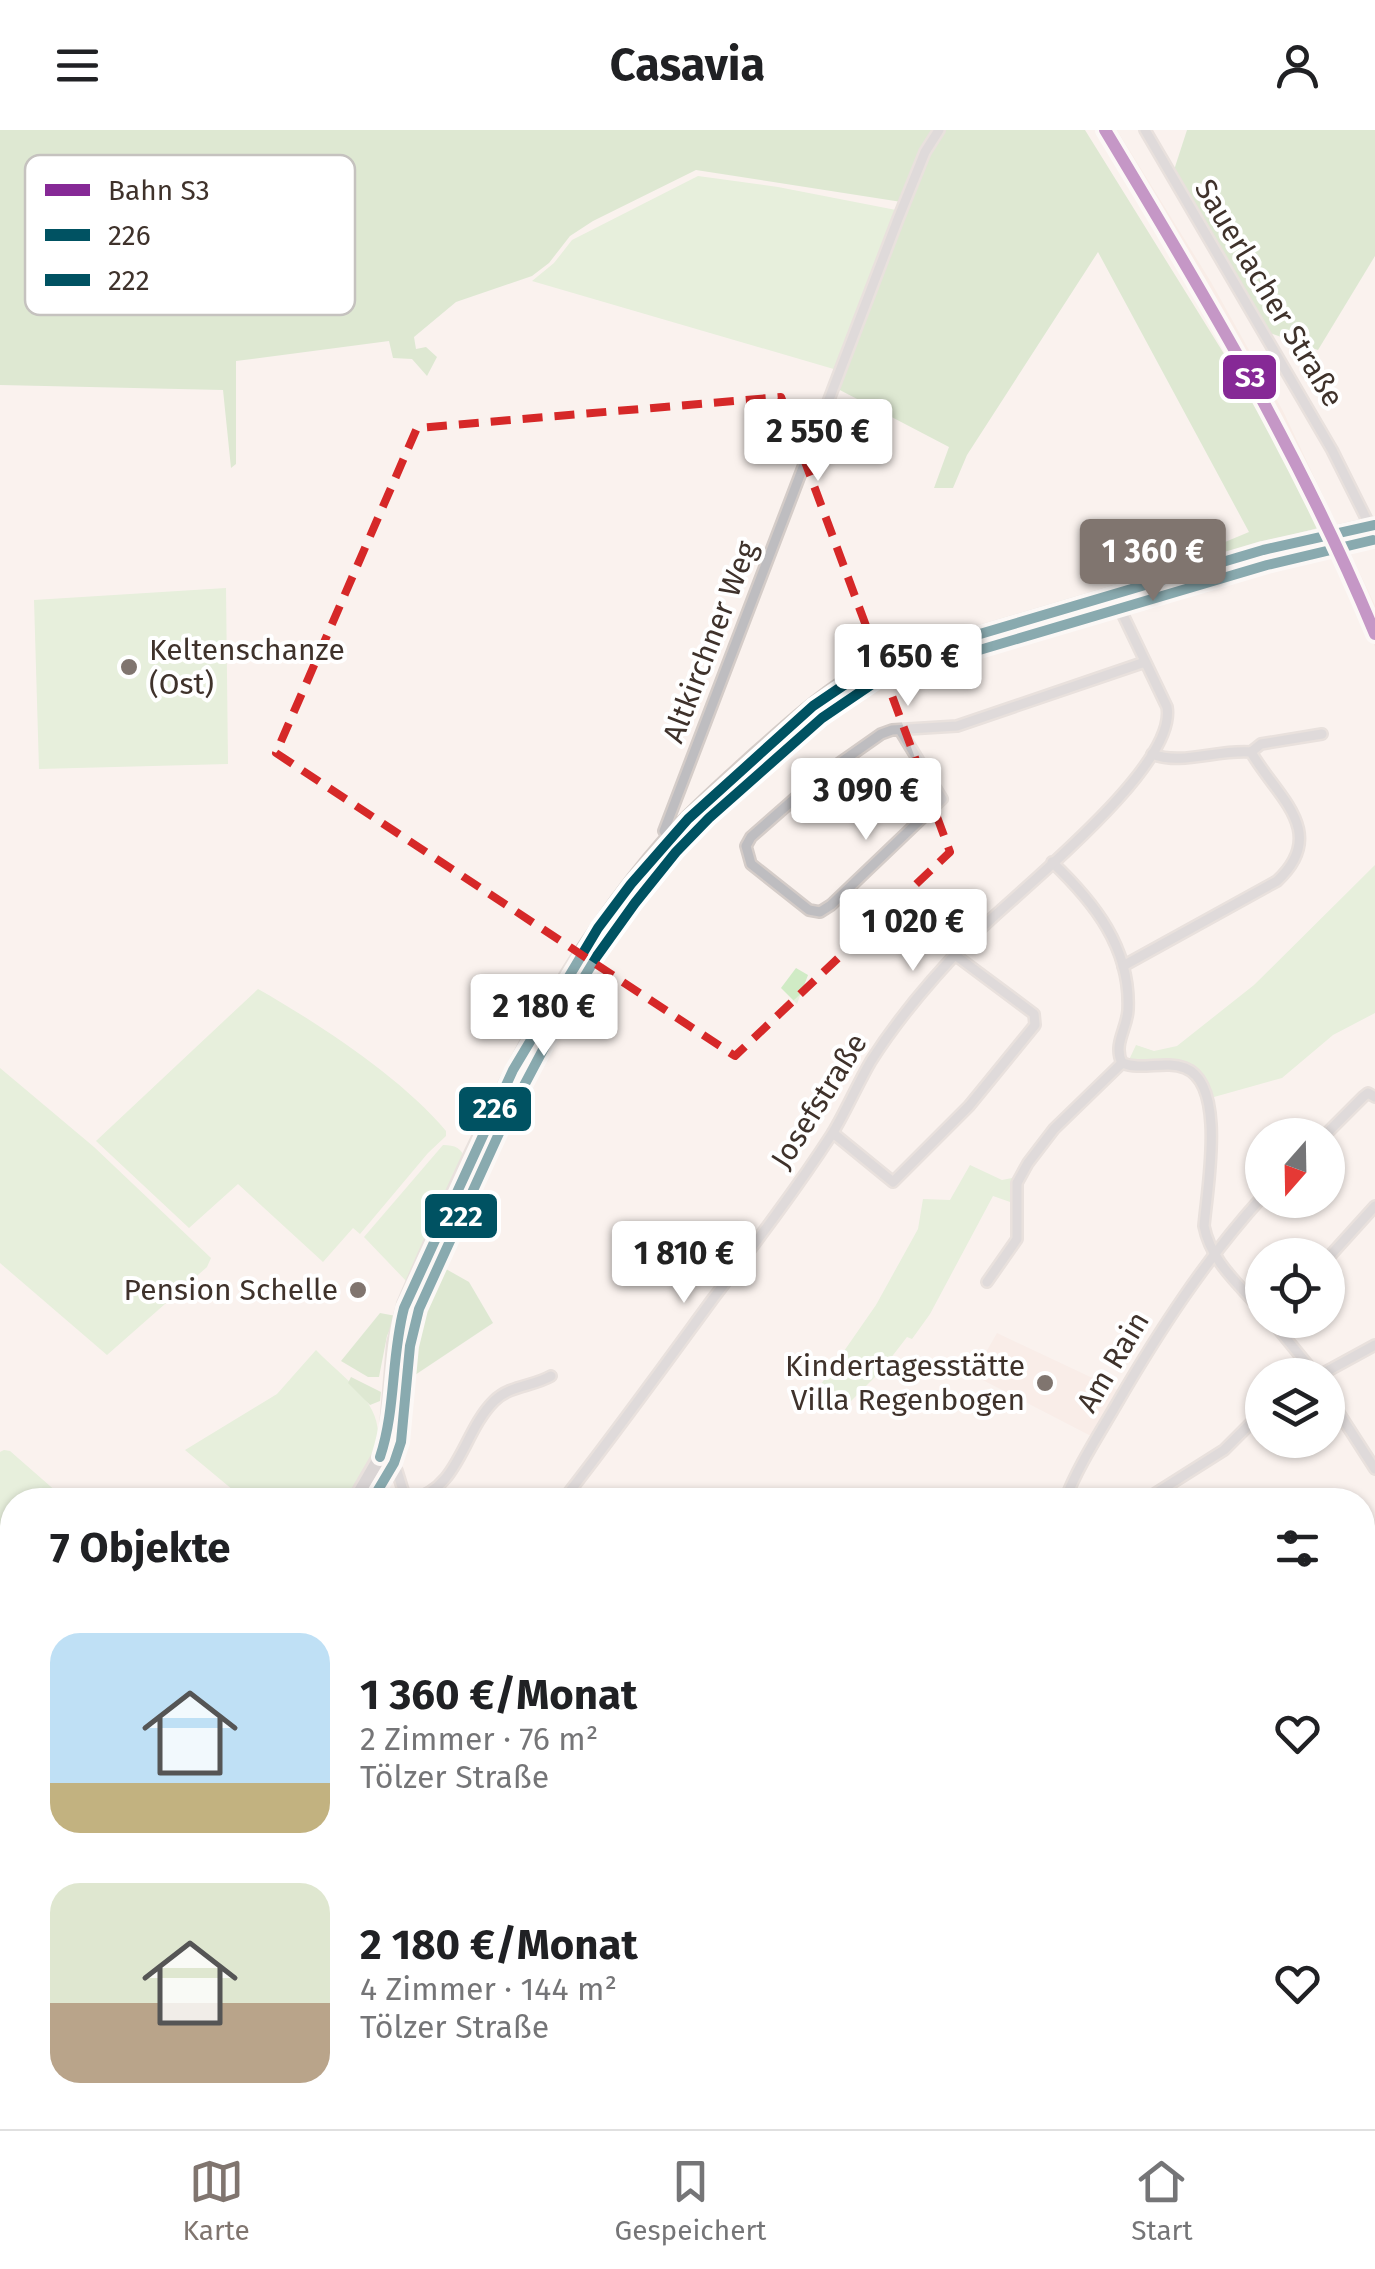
<!DOCTYPE html>
<html lang="de">
<meta charset="utf-8">
<style>
body{margin:0;font-family:"Fira Sans",sans-serif;background:#f6f6f6;color:#202124;height:100vh;display:flex;flex-direction:column;font-size:38px;white-space:nowrap}
*{box-sizing:border-box;margin:0}
p{font-size:32px;color:#757577}
.icon{flex:none;width:55px;height:55px;fill:none;stroke:currentColor;stroke-width:2;stroke-linecap:round;stroke-linejoin:round}
.map{position:relative;flex:1;overflow:hidden}
.panel{position:absolute;left:0px;top:1358px;width:1375px;height:642px;display:flex;flex-direction:column;background:#fff;border-radius:40px 40px 0 0;box-shadow:0 2px 8px #0004}
.panel>*{flex:none}
.needle{width:65px;rotate:200deg}
.tools{position:absolute;left:1245px;top:988px;display:grid;gap:20px}
.tools a{display:grid;place-items:center;width:100px;height:100px;border-radius:50%;background:#fff;box-shadow:0 2px 8px #0004;font-size:50px}
.price{position:absolute;translate:-50% -85px;padding:0 22px;border-radius:10px;background:#fff;color:#222;font-size:32px;line-height:65px;filter:drop-shadow(0 2px 5px #0008)}
.price::after{content:'';position:absolute;left:50%;top:60px;width:30px;height:22px;margin-left:-15px;background:inherit;clip-path:polygon(0 0,100% 0,50% 100%)}
.price.on{background:#80756f;color:#fff}
ul{padding:0;list-style:none}
li{display:flex;align-items:center;gap:30px;height:250px;padding:0 50px}
li span{display:grid;place-items:center;flex:none;width:280px;height:200px;border-radius:30px;color:#555}
li>.icon{margin-inline-start:auto}
span .icon{width:120px;height:120px;fill:#fffc;stroke-width:1}
li b{font-size:42px}
h2{display:flex;justify-content:space-between;align-items:center;height:120px;padding:0 50px;font-size:42px}
header{display:flex;justify-content:space-between;align-items:center;height:130px;padding:0 50px;background:#fff;font-size:45px;font-weight:700}
.dock{display:flex;justify-content:space-around;align-items:center;height:140px;border-top:2px solid #e0e0e0;background:#fff;font-size:28px;color:#757577}
.dock a{display:grid;justify-items:center;gap:5px}
.dock .on{color:#80756f}
.map>svg:first-child{display:block}
</style>
<header><svg class="icon" aria-label="menu" viewBox="0 0 24 24"><path d="M4 6h16M4 12h16M4 18h16"/></svg>Casavia<svg class="icon" aria-label="person" viewBox="0 0 24 24"><circle cx="12" cy="8" r="4"/><path d="M4 21q1-7 8-7t8 7"/></svg></header>
<div class="map">
<svg width="1375" height="1999" viewBox="0 0 1375 1999">
<rect width="100%" height="100%" fill="#faf2ee"/>
<!-- built -->
<path fill="#f8e7de" d="M1100,0H1117L1211,152L1283,281L1375,475V517L1300,341L1270,284Z"/>
<!-- education -->
<path fill="#f8e6e0" d="M997,1203L1118,1260L1091,1306L973,1245Z"/>
<!-- green -->
<g fill="#d0ebc5">
<path d="M698,46L778,57L896,80L837,240L532,151L554,133L572,110Z"/>
<path d="M226,458L228,634L39,639L34,470Z"/>
<path d="M1375,735V883L1333,905L1282,948L1214,967C1192,925 1169,933 1128,932L1136,915L1154,921L1177,916L1254,855Z"/>
<path d="M796,838L808,845L797,874L781,858Z"/>
<path d="M258,859C318,893 402,948 446,1001V1006L428,1023L360,1104L353,1098L323,1132L238,1054L189,1098L96,1011Z"/>
<path d="M0,938L94,1017L211,1128L207,1137L107,1225L0,1133Z"/>
<path d="M443,1015C455,1015 462,1018 465,1030L409,1154L364,1107Z"/>
<path d="M970,1035L1002,1050L1012,1048L1013,1073L993,1066L930,1184L912,1209L907,1207L880,1242L838,1284L817,1260L876,1175L918,1099L923,1069L950,1070Z"/>
<path d="M316,1220C351,1256 399,1282 368,1337C362,1349 353,1359 346,1370H245L185,1320L277,1264Z"/>
<path d="M4,1320L10,1321L66,1370H12V1425L0,1414V1322Z"/>
<path d="M12,1468V1988H75L66,1999H0V1478Z"/>
<path d="M234,1988H348L344,1999H237Z"/>
<path d="M669,1988H806L808,1989L799,1999H654Z"/>
</g>
<!-- forest -->
<g fill="#bcdcb0">
<path d="M0,0H1085L1280,314L1322,397L1205,428L1201,422L1249,402L1098,122L967,325L953,358H934L949,317L836,258L908,73L696,40L593,91L570,106L549,133L532,146L456,172L414,207L416,219L426,217L437,227L427,246L412,229L393,228L389,211L236,231V334L231,338L223,260L0,255Z"/>
<path d="M1187,0H1375V126L1318,220L1270,203L1174,40Z"/>
<path d="M430,1130L469,1152L493,1193L400,1255L404,1191Z"/>
<path d="M380,1183L396,1186L387,1206L379,1247H368L341,1231Z"/>
<path d="M351,1247L381,1262L380,1271L370,1275L348,1253Z"/>
<path d="M212,1988H289L294,1999H225Z"/>
</g>
<g fill="none" stroke-linecap="round" stroke-linejoin="round">
<!-- stream -->
<path stroke="#cfdaef" stroke-width="2.5" d="M234,1999L239,1988"/>
<defs>
<g id="street">
<path d="M1145,0L1332,320L1375,406"/>
<path d="M900,600L942,669L831,775L820,782L809,780L751,734L746,716L751,707L817,649L881,604L892,600L957,596L1145,532"/>
<path d="M1251,622L1261,614L1322,604"/>
<path d="M669,708L664,701L898,89L925,22L939,0"/>
<path d="M1052,732C1094,772 1131,818 1128,880C1127,899 1113,914 1122,933"/>
<path d="M1123,836L1277,751C1330,702 1276,666 1251,622C1217,619 1182,636 1152,624"/>
<path d="M1122,933C1142,941 1165,930 1185,938C1227,954 1207,1059 1204,1096C1211,1132 1239,1154 1262,1181"/>
<path d="M833,1003L893,1052L969,976L1035,895L1034,884L955,825"/>
<path d="M1325,1005L1363,967L1368,963L1375,967"/>
<path d="M1328,1128L1375,1076"/>
<path d="M987,1152L1017,1109V1053L1028,1033L1054,999L1122,933"/>
<path d="M1271,1190L1316,1245"/>
<path d="M1320,1245L1375,1215"/>
<path d="M1328,1266L1375,1339"/>
<path d="M380,1327L397,1341L406,1370"/>
<path d="M411,1370C460,1358 462,1303 494,1271C510,1255 532,1257 551,1246"/>
<path d="M563,1370C614,1305 663,1237 712,1170C753,1116 795,1061 832,1004C846,981 857,955 871,931C899,887 935,845 971,808C1014,764 1178,638 1167,577L1113,464"/>
<path d="M1065,1370C1078,1336 1098,1306 1116,1275C1159,1201 1205,1130 1262,1067"/>
<path d="M1145,1370L1224,1320L1262,1282"/>
<path d="M1362,1483L1375,1478"/>
<path d="M1362,1770L1375,1782"/>
<path d="M566,1988L582,1999"/>
<path d="M832,1988L843,1999"/>
<path d="M1097,1988L1108,1999"/>
<path d="M1311,1988L1321,1999"/>
<path d="M116,1999L123,1988"/>
<path d="M441,1999L447,1988"/>
<path d="M646,1999L662,1988"/>
<path d="M972,1999L985,1988"/>
<path d="M1189,1999L1201,1988"/>
</g>
<g id="secondary">
<path d="M355,1370L380,1327L387,1308L395,1213L405,1174C475,1013 548,846 665,712C694,680 726,652 758,623C794,591 829,559 872,536L1263,420L1375,395"/>
<path d="M78,1999L87,1988"/>
</g>
</defs>
<!-- street casing -->
<use href="#street" stroke="#d4ccc8" stroke-width="14"/>
<!-- secondary casing -->
<use href="#secondary" stroke="#d4ccc8" stroke-width="18"/>
<!-- street -->
<use href="#street" stroke="#bebdc0" stroke-width="9"/>
<!-- secondary -->
<use href="#secondary" stroke="#b3b2b6" stroke-width="12"/>
<defs>
<path id="bus-1" d="M380,1327C396,1279 391,1227 404,1178L513,940L598,798L631,754L688,689L813,576L872,536L1263,420L1375,395"/>
<path id="bus-2" d="M372,1370L394,1333L401,1312L410,1216L419,1179L501,999L563,882L597,826L635,773L676,722L709,688L822,588L878,550L1267,435L1373,410"/>
</defs>
<!-- bus-1 casing -->
<use href="#bus-1" stroke="#fff" stroke-width="18"/>
<!-- bus-2 casing -->
<use href="#bus-2" stroke="#fff" stroke-width="18"/>
<!-- bus-1 -->
<use href="#bus-1" stroke="#005262" stroke-width="10"/>
<!-- bus-2 -->
<use href="#bus-2" stroke="#005262" stroke-width="10"/>
<defs>
<path id="rail-1" d="M1105,0C1204,164 1302,327 1375,504"/>
</defs>
<!-- rail-1 casing -->
<use href="#rail-1" stroke="#fff" stroke-width="20"/>
<!-- rail-1 -->
<use href="#rail-1" stroke="#862996" stroke-width="12"/>
</g>
<!-- marked area -->
<path d="M0 0H1375V1999H0ZM781,267L950,722L735,926L276,623L417,298Z" fill="#faf2ee" fill-opacity=".55" fill-rule="evenodd"/>
<path fill="none" stroke="#d62828" stroke-width="8" stroke-dasharray="20 12" stroke-linejoin="round" d="M781,267L950,722L735,926L276,623L417,298Z"/>
<!-- markers -->
<g fill="#80756f" stroke="#fff" stroke-width="4">
<circle cx="129" cy="537" r="10"/>
<circle cx="358" cy="1160" r="10"/>
<circle cx="1045" cy="1253" r="10"/>
</g>
<g text-anchor="middle" stroke-width="8" stroke-linejoin="round" paint-order="stroke">
<!-- street labels -->
<g font-size="30" fill="#3f322b" stroke="#fff">
<text transform="translate(1269 163) rotate(59)" y="10">Sauerlacher Straße</text>
<text transform="translate(710 512) rotate(-69)" y="10">Altkirchner Weg</text>
<text transform="translate(819 971) rotate(-58)" y="10">Josefstraße</text>
<text transform="translate(1113 1232) rotate(-59)" y="10">Am Rain</text>
</g>
<!-- poi labels -->
<g font-size="30" fill="#3f322b" stroke="#fff" text-anchor="end">
<text x="149" y="530" text-anchor="start">Keltenschanze<tspan x="149" dy="34">(Ost)</tspan></text>
<text x="338" y="1170">Pension Schelle</text>
<text x="1025" y="1246">Kindertagesstätte<tspan x="1025" dy="34">Villa Regenbogen</tspan></text>
</g>
</g>
<!-- legend -->
<rect x="25" y="25" width="330" height="160" rx="15" fill="#fff" stroke="#c5c2bf" stroke-width="2.5"/>
<rect x="45" y="54" width="45" height="12" fill="#862996"/>
<rect x="45" y="99" width="45" height="12" fill="#005262"/>
<rect x="45" y="144" width="45" height="12" fill="#005262"/>
<g font-size="28" fill="#3f322b">
<text x="108" y="70">Bahn S3</text>
<text x="108" y="115">226</text>
<text x="108" y="160">222</text>
</g>
<g stroke="#fff" stroke-width="4">
<rect x="1221" y="223" width="57" height="48" rx="10" fill="#862996"/>
<rect x="457" y="955" width="76" height="48" rx="10" fill="#005262"/>
<rect x="423" y="1062" width="76" height="48" rx="10" fill="#005262"/>
</g>
<g font-size="28" text-anchor="middle" font-weight="bold" fill="#fff">
<text x="1250" y="257">S3</text>
<text x="495" y="988">226</text>
<text x="461" y="1096">222</text>
</g>
</svg>
<div class="tools">
<a><svg class="needle" viewBox="-14 -14 28 28"><path d="M0-13l5 13h-10z" fill="#e53935"/><path d="M0 13l5-13h-10z" fill="#757577"/></svg></a>
<a><svg class="icon" aria-label="locate" viewBox="0 0 24 24"><circle cx="12" cy="12" r="6"/><path d="M12 2v4M12 18v4M2 12h4M18 12h4"/></svg></a>
<a><svg class="icon" aria-label="layers" viewBox="0 0 24 24"><path d="M12 4l9 5-9 5-9-5zM3 14l9 5 9-5"/></svg></a>
</div>
<b class="price" style="left:818px;top:354px">2 550 €</b>
<b class="price on" style="left:1153px;top:474px">1 360 €</b>
<b class="price" style="left:908px;top:579px">1 650 €</b>
<b class="price" style="left:866px;top:713px">3 090 €</b>
<b class="price" style="left:913px;top:844px">1 020 €</b>
<b class="price" style="left:544px;top:929px">2 180 €</b>
<b class="price" style="left:684px;top:1176px">1 810 €</b>
<section class="panel">
<h2>7 Objekte<svg class="icon" aria-label="filters" viewBox="0 0 24 24"><path d="M4 7h16M4 17h16"/><circle cx="9" cy="7" r="2"/><circle cx="15" cy="17" r="2"/></svg></h2>
<ul>
<li><span style="background:linear-gradient(#bfe0f5 75%,#c2b280 0)"><svg class="icon" aria-label="home" viewBox="0 0 24 24"><path d="M3 11l9-7 9 7M6 9v11h12V9"/></svg></span><div><b>1 360 €/Monat</b><p>2 Zimmer · 76 m²</p><p>Tölzer Straße</p></div><svg class="icon" aria-label="heart" viewBox="0 0 24 24"><path d="M12 20l-8-8c-3-5 5-10 8-4 3-6 11-1 8 4z"/></svg></li>
<li><span style="background:linear-gradient(#dfe7d0 60%,#b9a48a 0)"><svg class="icon" aria-label="home" viewBox="0 0 24 24"><path d="M3 11l9-7 9 7M6 9v11h12V9"/></svg></span><div><b>2 180 €/Monat</b><p>4 Zimmer · 144 m²</p><p>Tölzer Straße</p></div><svg class="icon" aria-label="heart" viewBox="0 0 24 24"><path d="M12 20l-8-8c-3-5 5-10 8-4 3-6 11-1 8 4z"/></svg></li>
</ul>
</section>
</div>
<nav class="dock">
<a class="on"><svg class="icon" aria-label="map" viewBox="0 0 24 24"><path d="M3 6l6-2 6 2 6-2v14l-6 2-6-2-6 2zM9 4v14M15 6v14"/></svg>Karte</a>
<a><svg class="icon" aria-label="saved" viewBox="0 0 24 24"><path d="M7 4h10v16l-5-4-5 4z"/></svg>Gespeichert</a>
<a><svg class="icon" aria-label="home" viewBox="0 0 24 24"><path d="M3 11l9-7 9 7M6 9v11h12V9"/></svg>Start</a>
</nav>
